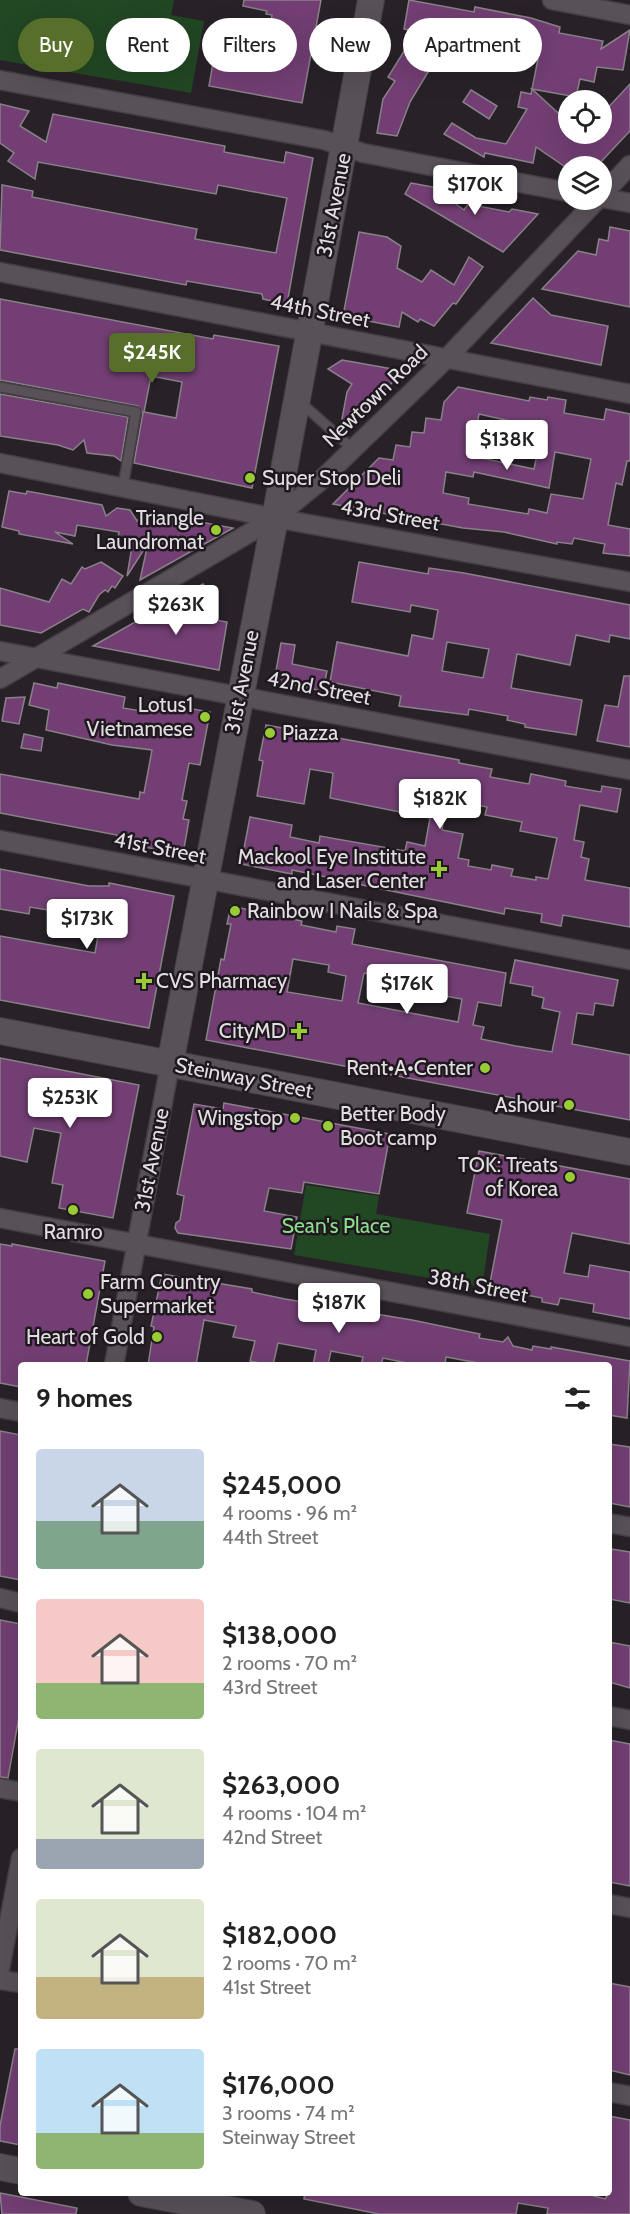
<!DOCTYPE html>
<meta charset="utf-8">
<style>
body{margin:0;font-family:Cabin,sans-serif;background:#f6f6f6;color:#222;height:100vh;display:flex;flex-direction:column;font-size:22px;white-space:nowrap}
*{box-sizing:border-box;margin:0}
p{font-size:20px;color:#767676}
.icon{flex:none;width:33px;height:33px;fill:none;stroke:currentColor;stroke-width:2;stroke-linecap:round;stroke-linejoin:round}
.map{position:relative;flex:1;overflow:hidden}
.sheet{position:absolute;left:18px;top:1362px;width:594px;height:834px;display:flex;flex-direction:column;background:#fff;border-radius:6px;box-shadow:0 6px 24px #0002}
.sheet>*{flex:none}
.hud{position:absolute;left:18px;top:18px;width:594px;height:54px;display:flex;gap:12px}
.controls{position:absolute;left:558px;top:90px;display:grid;gap:12px}
.controls a{display:grid;place-items:center;width:54px;height:54px;border-radius:50%;background:#fff;box-shadow:0 6px 24px #0002;font-size:30px}
.price{position:absolute;translate:-50% -51px;padding:0 14px;border-radius:6px;background:#fff;color:#222;font-size:20px;line-height:39px;filter:drop-shadow(0 2px 3px #0008)}
.price::after{content:'';position:absolute;left:50%;top:36px;width:18px;height:14px;margin-left:-9px;background:inherit;clip-path:polygon(0 0,100% 0,50% 100%)}
.price.current{background:#586e2b;color:#fff}
ul{padding:0;list-style:none}
li{display:flex;align-items:center;gap:18px;height:150px;padding:0 18px}
li span{display:grid;place-items:center;flex:none;width:168px;height:120px;border-radius:6px;color:#555}
li>.icon{margin-inline-start:auto}
span .icon{width:72px;height:72px;fill:#fffc;stroke-width:1}
li b{font-size:26px}
h2{display:flex;justify-content:space-between;align-items:center;height:72px;padding:0 18px;font-size:26px}
.pill{padding:0 21px;border-radius:27px;background:#fff;box-shadow:0 6px 24px #0002;font-size:21px;line-height:54px}
.pill.current{background:#586e2b;color:#fff}
.map>svg:first-child{display:block}
</style>
<div class="map">
<svg width="630" height="2214" viewBox="0 0 630 2214">
<rect width="100%" height="100%" fill="#282228"/>
<!-- green -->
<g fill="#224723">
<path d="M0,0H174L171,15L204,21L191,93L0,60Z"/>
<path d="M306,1185L379,1196L376,1214L490,1234L482,1287L294,1255Z"/>
</g>
<!-- building -->
<g fill="#723e73" stroke="#888188" stroke-width="1.5" fill-rule="evenodd">
<path d="M244,0H321L302,103L209,86L216,45L273,55L268,39L272,15L266,14L267,11L243,6Z"/>
<path d="M409,0L474,12L475,7L531,18L560,27L559,33L603,41L601,49L630,30L623,70L597,67L594,82L580,79L576,97L532,89L568,122V134H602V114L630,84V131L597,166H564L536,147L533,163L485,153L484,157L444,134L452,123L476,138L506,144L527,109L518,107L521,92L531,94L538,59L529,58L536,29L527,45L486,38L485,44H481L477,53L443,47L410,102L397,136L377,133L383,99L395,81L388,77L416,32L404,29Z"/>
<path d="M471,90L497,106L489,119L463,102Z"/>
<path d="M0,104L29,111L20,126L46,142L53,114L225,146L224,152L284,163L286,152L313,158L287,304L263,299L262,294L187,281L186,285L0,250L2,185L33,191L32,197L197,229L195,239L276,253L287,198L218,185L216,194L38,162L35,179L8,161L14,153L0,143Z"/>
<path d="M411,183L449,190L448,198L464,210L468,204L509,212L512,209L538,214L503,252L405,194Z"/>
<path d="M610,227L630,231V307L542,289L578,251L596,255L599,239L608,241Z"/>
<path d="M359,232L387,237L401,246L397,268L422,282L431,270L454,285L469,257L483,267L456,304L453,303L434,326L420,319L418,322L402,312L399,327L343,316Z"/>
<path d="M533,298L551,315L608,326L601,365L491,343Z"/>
<path d="M0,299L213,339L214,335L279,346L252,488L134,463L143,413L138,406L0,380ZM151,376L182,382L176,418L144,412Z"/>
<path d="M342,360L404,371L349,425L342,419L347,392L352,384L328,369Z"/>
<path d="M458,387L529,401L530,397L547,400L548,397L566,400L564,413L604,420L606,409L630,414V461H627L622,485L616,483L608,525L630,529V556L603,553L605,544L574,538L572,544L557,542V544L504,532L463,528L333,504L379,458L393,460L396,445L410,447L412,432L424,433L426,418L441,420L444,402ZM479,414L528,425L526,437L540,440L534,469L471,456ZM555,452L591,459L583,499L551,494L547,513L529,509L528,514L468,504L469,498L443,493L446,472L473,477L474,472L549,488Z"/>
<path d="M0,394L128,417L121,461L114,456L87,453L84,440L73,450L58,445L0,436Z"/>
<path d="M9,491L26,494L27,491L102,505L106,516L117,508L130,510L137,521L144,513L153,514L154,509L165,527L173,517L233,528L140,580L148,543L127,576L132,546L117,543L119,532L77,525L75,536L55,532L73,544L19,534V531L2,527Z"/>
<path d="M101,562L123,576L115,588L112,586L108,592L105,590L99,595L89,612L83,609L41,633L0,625V588L49,602L62,579L71,584L82,567L85,569Z"/>
<path d="M359,562L428,574L429,568L464,573L630,605V639L610,635L609,642L576,635L570,665L517,654L511,688L582,700L576,735L525,727V724L507,720L508,716L469,709L468,715L399,706L401,696L330,682L337,642L408,656L412,635L433,639L438,610L411,605L410,612L352,602ZM447,642L489,649L483,678L442,671Z"/>
<path d="M203,584L209,592L204,618L227,622L219,670L93,646L142,618L182,624L190,591Z"/>
<path d="M281,643L295,645L292,664L327,671L323,691L274,682Z"/>
<path d="M624,676H630V747L597,741L605,705L618,707Z"/>
<path d="M34,683L57,688L58,683L125,697L123,708L147,712L149,701L210,712L200,765L189,763L182,800L187,801L183,819L189,820L183,854L116,842L117,835L0,813V774L139,799L140,792L144,793L152,750L112,745L46,730L49,710L29,705Z"/>
<path d="M25,697L19,724L2,721L6,698Z"/>
<path d="M266,725L459,760V763L492,769L490,777L529,784L531,774L566,781L565,786L601,792L602,786L621,789L617,812L580,805L574,840L584,842L581,857L589,859L585,880L630,888V927L563,915L561,926L541,922L542,914L505,908L504,914L357,884L349,885L346,881L292,870V874L241,864L250,817L292,825L290,837L319,843L320,836L405,851L407,842L425,846L430,818L330,798L333,773L310,769L304,804L257,796L263,761L259,760ZM447,799L487,807L485,815L522,822L520,831L557,838L548,879L536,877V880L511,876L513,869L492,865L491,870L468,866L469,860L458,858L463,834L442,830Z"/>
<path d="M24,734L43,738L41,751L21,748Z"/>
<path d="M0,869L89,886H109V883L174,896L149,1028L0,1000V936L95,953L99,930L81,927L83,920L65,917L66,913L30,907L29,914L0,909Z"/>
<path d="M231,906L302,921L301,925L336,932L337,926L355,929L352,944L506,973L501,1006L478,1002L473,1025L484,1027L481,1039L516,1046L552,1052L560,1012L542,1008L544,998L532,995L533,987L510,983L515,960L618,980L613,1006L595,1003L593,1015L577,1013L572,1044L630,1055V1120L206,1040L221,959L224,960L231,924H227ZM293,959L329,965L328,972L346,976L342,1001L287,992ZM364,973L440,987L439,995L462,999L458,1022L358,1003Z"/>
<path d="M0,1058L139,1085L113,1218L59,1208L63,1185L52,1183L61,1133L34,1128L27,1162L0,1156Z"/>
<path d="M224,1103L390,1134L379,1194L304,1182L302,1193L269,1188L264,1211L297,1217L291,1249L178,1233L175,1228L176,1223L180,1220L184,1196L177,1194L194,1104L223,1109Z"/>
<path d="M479,1151L630,1179V1244L572,1233L564,1273L588,1277L590,1265L630,1272V1319L593,1312L594,1304L560,1298L558,1305L542,1302V1298L489,1288L502,1220L467,1213Z"/>
<path d="M0,1244L12,1246V1244L105,1261L86,1365H21V1387L0,1383Z"/>
<path d="M162,1274L252,1289V1292L285,1299L412,1320L480,1334L479,1338L503,1342L508,1337L513,1346L532,1350L533,1346L551,1349V1347L630,1361L627,1418L609,1415V1365H489L446,1357L445,1365H417L383,1358L381,1365H361L363,1357L331,1351L328,1365H313L316,1350L278,1343L273,1365H270L250,1361L255,1341L233,1337L236,1326L204,1320L196,1365H148L154,1327L151,1326Z"/>
<path d="M0,1431L21,1435V1580L0,1576Z"/>
<path d="M609,1444L630,1447V1507L609,1503Z"/>
<path d="M611,1549L630,1552V1603L609,1599Z"/>
<path d="M0,1620L21,1624V1706L8,1778L0,1777Z"/>
<path d="M609,1642L630,1646V1688L609,1682Z"/>
<path d="M609,1740L630,1744V1886L609,1882Z"/>
<path d="M609,1983L630,1987V2075L609,2070Z"/>
<path d="M15,2049H21V2145L0,2141V2126Z"/>
<path d="M609,2116L630,2120V2214H547L548,2208L518,2203L516,2214H379L304,2199L305,2193H583L605,2199L609,2193Z"/>
<path d="M0,2193L77,2208L76,2214H2Z"/>
</g>
<g fill="none" stroke-linecap="round" stroke-linejoin="round">
<defs>
<g id="lane">
<path d="M0,387L136,412L123,486"/>
<path d="M299,401L353,449"/>
</g>
<g id="street">
<path d="M552,0L630,15"/>
<path d="M0,80L324,140L363,153L568,192"/>
<path d="M602,195L630,165"/>
<path d="M602,198L630,203"/>
<path d="M0,272L630,394"/>
<path d="M0,463L275,518L630,582"/>
<path d="M0,651L630,770"/>
<path d="M0,679L275,518L318,483L445,360L597,200"/>
<path d="M0,840L630,960"/>
<path d="M0,1218L630,1337"/>
<path d="M114,1365L170,1064"/>
<path d="M0,1408L21,1412"/>
<path d="M609,1523L630,1527"/>
<path d="M0,1598L21,1603"/>
<path d="M609,1716L630,1720"/>
<path d="M0,1788L21,1792"/>
<path d="M609,1904L630,1908"/>
<path d="M0,1969L21,1858"/>
<path d="M0,1980L21,1983"/>
<path d="M609,2092L630,2096"/>
</g>
<g id="secondary">
<path d="M0,1031L630,1152"/>
<path d="M170,1064L275,518L371,0"/>
<path d="M0,2167L21,2171"/>
<path d="M141,2193L252,2214"/>
</g>
</defs>
<!-- lane casing -->
<use href="#lane" stroke="#433e43" stroke-width="12"/>
<!-- street casing -->
<use href="#street" stroke="#433e43" stroke-width="21"/>
<!-- secondary casing -->
<use href="#secondary" stroke="#433e43" stroke-width="28"/>
<!-- lane -->
<use href="#lane" stroke="#585158" stroke-width="9"/>
<!-- street -->
<use href="#street" stroke="#585158" stroke-width="18"/>
<!-- secondary -->
<use href="#secondary" stroke="#585158" stroke-width="26"/>
</g>
<!-- markers -->
<g fill="#99cb35" stroke="#1f191f" stroke-width="2">
<circle cx="250" cy="478" r="6"/>
<circle cx="216" cy="530" r="6"/>
<circle cx="205" cy="717" r="6"/>
<circle cx="270" cy="733" r="6"/>
<path d="M436 860h6v6h6v6h-6v6h-6v-6h-6v-6h6z"/>
<circle cx="235" cy="911" r="6"/>
<path d="M141 972h6v6h6v6h-6v6h-6v-6h-6v-6h6z"/>
<path d="M296 1022h6v6h6v6h-6v6h-6v-6h-6v-6h6z"/>
<circle cx="485" cy="1068" r="6"/>
<circle cx="569" cy="1105" r="6"/>
<circle cx="295" cy="1118" r="6"/>
<circle cx="328" cy="1126" r="6"/>
<circle cx="570" cy="1177" r="6"/>
<circle cx="73" cy="1210" r="6"/>
<circle cx="88" cy="1294" r="6"/>
<circle cx="157" cy="1337" r="6"/>
</g>
<g text-anchor="middle" stroke-width="5" stroke-linejoin="round" paint-order="stroke">
<!-- street labels -->
<g font-size="21" fill="#e2dee2" stroke="#1f191f">
<text transform="translate(334 205) rotate(-79)" y="7">31st Avenue</text>
<text transform="translate(320 311) rotate(11)" y="7">44th Street</text>
<text transform="translate(375 396) rotate(-44)" y="7">Newtown Road</text>
<text transform="translate(390 515) rotate(10)" y="7">43rd Street</text>
<text transform="translate(242 682) rotate(-79)" y="7">31st Avenue</text>
<text transform="translate(319 688) rotate(11)" y="7">42nd Street</text>
<text transform="translate(160 848) rotate(11)" y="7">41st Street</text>
<text transform="translate(244 1078) rotate(11)" y="7">Steinway Street</text>
<text transform="translate(152 1160) rotate(-79)" y="7">31st Avenue</text>
<text transform="translate(478 1286) rotate(11)" y="7">38th Street</text>
</g>
<!-- poi labels -->
<g font-size="21" fill="#e2dee2" stroke="#1f191f" text-anchor="end">
<text x="262" y="485" text-anchor="start">Super Stop Deli</text>
<text x="204" y="525">Triangle<tspan x="204" dy="24">Laundromat</tspan></text>
<text x="193" y="712">Lotus1<tspan x="193" dy="24">Vietnamese</tspan></text>
<text x="282" y="740" text-anchor="start">Piazza</text>
<text x="426" y="864">Mackool Eye Institute<tspan x="426" dy="24">and Laser Center</tspan></text>
<text x="247" y="918" text-anchor="start">Rainbow I Nails &amp; Spa</text>
<text x="156" y="988" text-anchor="start">CVS Pharmacy</text>
<text x="286" y="1038">CityMD</text>
<text x="473" y="1075">Rent•A•Center</text>
<text x="557" y="1112">Ashour</text>
<text x="340" y="1121" text-anchor="start">Better Body<tspan x="340" dy="24">Boot camp</tspan></text>
<text x="283" y="1125">Wingstop</text>
<text x="558" y="1172">TOK: Treats<tspan x="558" dy="24">of Korea</tspan></text>
<text x="73" y="1239" text-anchor="middle">Ramro</text>
<text x="100" y="1289" text-anchor="start">Farm Country<tspan x="100" dy="24">Supermarket</tspan></text>
<text x="145" y="1344">Heart of Gold</text>
</g>
<!-- park labels -->
<g font-size="21" fill="#8cdc8c" stroke="#1f191f">
<text x="336" y="1233">Sean's Place</text>
</g>
</g>
</svg>
<div class="controls">
<a><svg class="icon" aria-label="locate" viewBox="0 0 24 24"><circle cx="12" cy="12" r="6"/><path d="M12 2v4M12 18v4M2 12h4M18 12h4"/></svg></a>
<a><svg class="icon" aria-label="layers" viewBox="0 0 24 24"><path d="M12 4l9 5-9 5-9-5zM3 14l9 5 9-5"/></svg></a>
</div>
<b class="price" style="left:475px;top:216px">$170K</b>
<b class="price current" style="left:152px;top:384px">$245K</b>
<b class="price" style="left:507px;top:471px">$138K</b>
<b class="price" style="left:176px;top:636px">$263K</b>
<b class="price" style="left:440px;top:830px">$182K</b>
<b class="price" style="left:87px;top:950px">$173K</b>
<b class="price" style="left:407px;top:1015px">$176K</b>
<b class="price" style="left:70px;top:1129px">$253K</b>
<b class="price" style="left:339px;top:1334px">$187K</b>
<div class="hud">
<a class="pill current">Buy</a>
<a class="pill">Rent</a>
<a class="pill">Filters</a>
<a class="pill">New</a>
<a class="pill">Apartment</a>
</div>
<section class="sheet">
<h2>9 homes<svg class="icon" aria-label="filters" viewBox="0 0 24 24"><path d="M4 7h16M4 17h16"/><circle cx="9" cy="7" r="2"/><circle cx="15" cy="17" r="2"/></svg></h2>
<ul>
<li><span style="background:linear-gradient(#c9d6e8 60%,#7fa58c 0)"><svg class="icon" aria-label="home" viewBox="0 0 24 24"><path d="M3 11l9-7 9 7M6 9v11h12V9"/></svg></span><div><b>$245,000</b><p>4 rooms · 96 m²</p><p>44th Street</p></div></li>
<li><span style="background:linear-gradient(#f6c9c9 70%,#8fb573 0)"><svg class="icon" aria-label="home" viewBox="0 0 24 24"><path d="M3 11l9-7 9 7M6 9v11h12V9"/></svg></span><div><b>$138,000</b><p>2 rooms · 70 m²</p><p>43rd Street</p></div></li>
<li><span style="background:linear-gradient(#dfe7d0 75%,#9aa5b1 0)"><svg class="icon" aria-label="home" viewBox="0 0 24 24"><path d="M3 11l9-7 9 7M6 9v11h12V9"/></svg></span><div><b>$263,000</b><p>4 rooms · 104 m²</p><p>42nd Street</p></div></li>
<li><span style="background:linear-gradient(#dfe7d0 65%,#c2b280 0)"><svg class="icon" aria-label="home" viewBox="0 0 24 24"><path d="M3 11l9-7 9 7M6 9v11h12V9"/></svg></span><div><b>$182,000</b><p>2 rooms · 70 m²</p><p>41st Street</p></div></li>
<li><span style="background:linear-gradient(#bfe0f5 70%,#8fb573 0)"><svg class="icon" aria-label="home" viewBox="0 0 24 24"><path d="M3 11l9-7 9 7M6 9v11h12V9"/></svg></span><div><b>$176,000</b><p>3 rooms · 74 m²</p><p>Steinway Street</p></div></li>
</ul>
</section>
</div>
